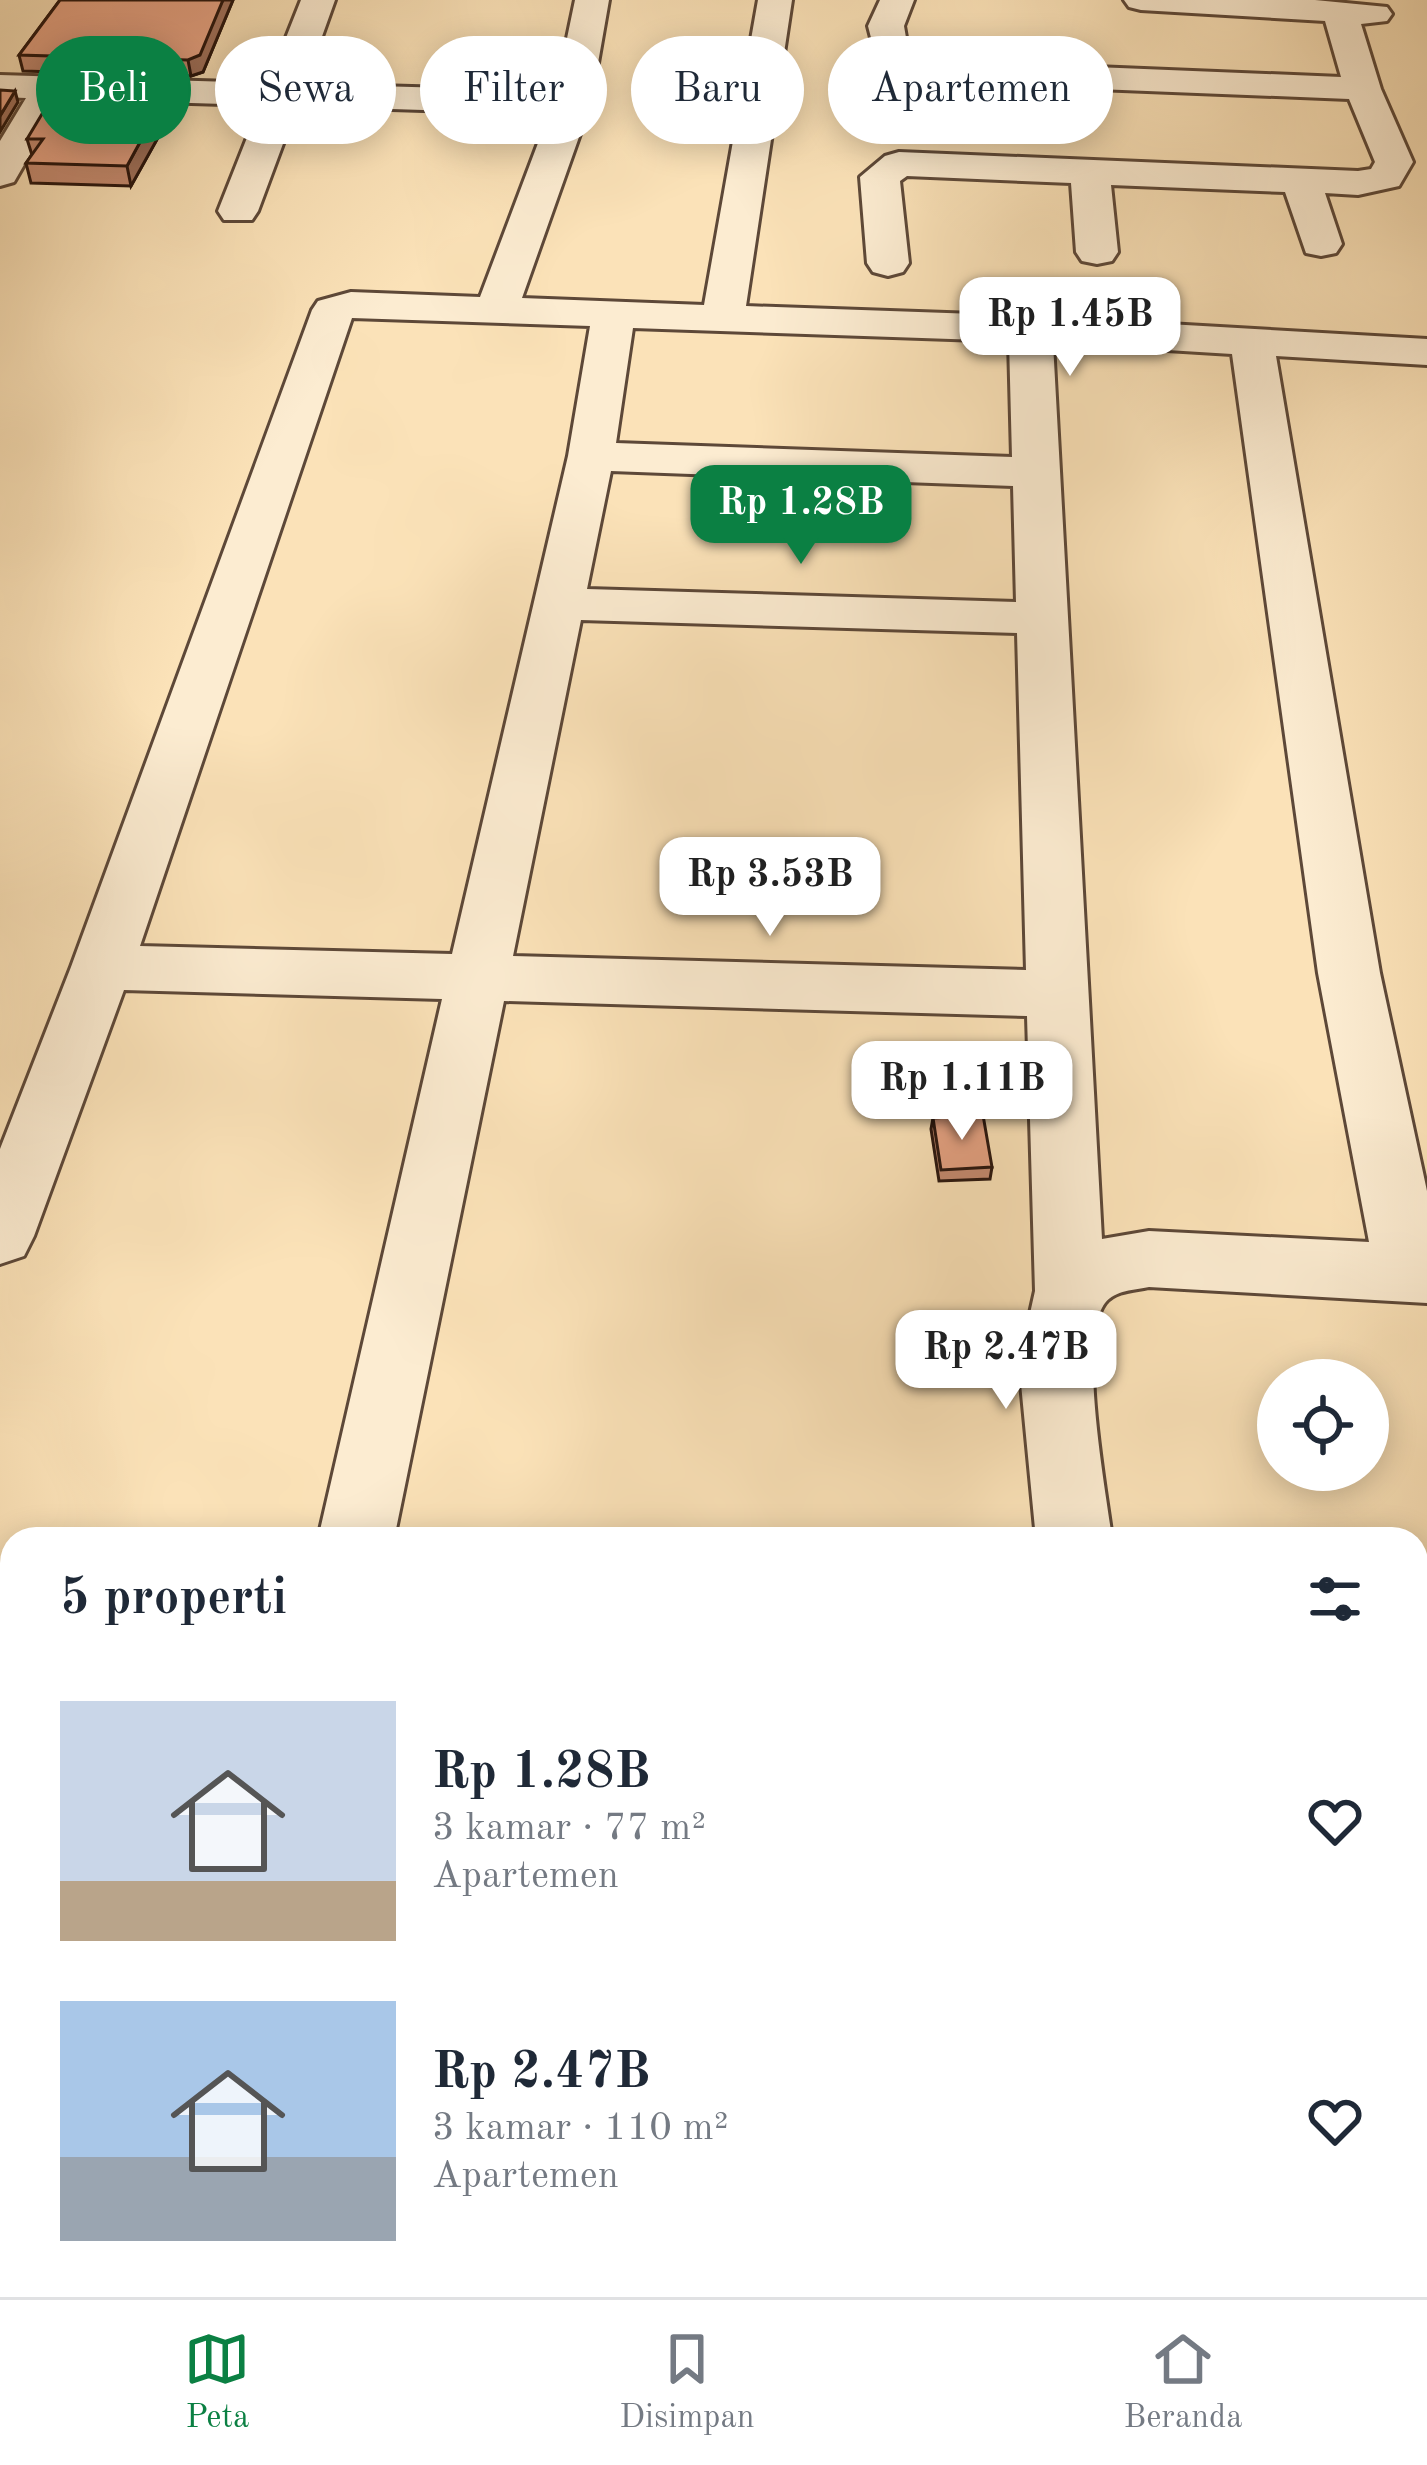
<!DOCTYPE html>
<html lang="id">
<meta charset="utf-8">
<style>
body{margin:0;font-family:"Old Standard TT",serif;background:#f6f6f7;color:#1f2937;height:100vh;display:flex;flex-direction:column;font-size:45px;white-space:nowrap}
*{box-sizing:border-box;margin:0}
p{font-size:39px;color:#747a83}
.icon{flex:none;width:66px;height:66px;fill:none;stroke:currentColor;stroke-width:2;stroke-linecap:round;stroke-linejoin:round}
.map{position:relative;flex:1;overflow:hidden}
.side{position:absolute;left:0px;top:1527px;width:1428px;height:771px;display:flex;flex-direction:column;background:#fff;border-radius:36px 36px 0 0;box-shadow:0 6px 30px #0003}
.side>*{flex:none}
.top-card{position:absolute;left:36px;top:36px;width:1356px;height:108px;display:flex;gap:24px}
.fabs{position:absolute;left:1257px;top:1359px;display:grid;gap:24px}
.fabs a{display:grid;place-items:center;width:132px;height:132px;border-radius:50%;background:#fff;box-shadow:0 6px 30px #0003;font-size:60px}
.price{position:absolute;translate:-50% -102px;padding:0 27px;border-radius:24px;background:#fff;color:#222;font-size:39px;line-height:78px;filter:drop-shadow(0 3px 6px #0008)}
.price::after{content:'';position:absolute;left:50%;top:72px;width:36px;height:27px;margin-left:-18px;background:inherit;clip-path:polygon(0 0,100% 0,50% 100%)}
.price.on{background:#0b8043;color:#fff}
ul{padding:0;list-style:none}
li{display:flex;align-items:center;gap:36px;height:300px;padding:0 60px}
li span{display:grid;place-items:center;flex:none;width:336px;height:240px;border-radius:0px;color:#555}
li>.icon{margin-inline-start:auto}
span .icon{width:144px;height:144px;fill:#fffc;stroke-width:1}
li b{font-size:51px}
h2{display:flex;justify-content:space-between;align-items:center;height:144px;padding:0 60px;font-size:51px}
.pill{padding:0 42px;border-radius:54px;background:#fff;box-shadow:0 6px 30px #0003;font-size:42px;line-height:108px}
.pill.on{background:#0b8043;color:#fff}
.tabs{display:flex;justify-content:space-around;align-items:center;height:168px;border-top:3px solid #e0e1e3;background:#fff;font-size:33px;color:#747a83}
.tabs a{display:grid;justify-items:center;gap:6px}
.tabs .on{color:#0b8043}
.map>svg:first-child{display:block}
</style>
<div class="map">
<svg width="1427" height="2297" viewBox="0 0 1427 2297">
<rect width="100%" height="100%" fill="#fbe2b8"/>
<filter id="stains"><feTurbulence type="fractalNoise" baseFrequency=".00167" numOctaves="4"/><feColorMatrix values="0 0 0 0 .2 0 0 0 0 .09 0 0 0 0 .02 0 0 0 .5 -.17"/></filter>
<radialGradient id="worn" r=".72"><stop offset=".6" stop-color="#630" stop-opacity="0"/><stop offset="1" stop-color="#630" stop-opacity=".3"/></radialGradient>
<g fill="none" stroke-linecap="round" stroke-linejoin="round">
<defs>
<g id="minor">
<path d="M301,0H335L305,84L556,91L575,0H609L591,103L522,298L704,305L758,0H792L746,306L1030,316L1427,339V365L1276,356L1380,973L1427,1191V1303L1149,1287C1135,1290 1115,1290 1105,1303C1077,1340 1106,1490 1112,1539H1036L1019,1363L1035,1291L1027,1016L504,1001L394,1539H318L442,999L124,990L34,1236L24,1256L0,1264V1149L71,967L312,310L318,301L351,292L480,297L549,114L297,106L258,211L252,220H224L218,211L260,105L62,99L14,182L0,186V141L26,98L0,97V75L268,83ZM352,318L590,326L568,456L452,954L140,946ZM633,328L1009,341L1012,457L616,443ZM1053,343L1232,354L1318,973L1369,1242L1149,1231L1102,1239ZM611,471L1013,486L1016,602L587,589ZM581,620L1017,633L1026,970L513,956Z"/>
<path d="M880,0H914L904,26L909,55L926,60L1341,77L1325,21L1141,10L1129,7L1124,0H1315L1387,7L1392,14L1387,21L1361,24L1381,89L1413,162L1399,186L1358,195L1325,193L1342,244L1336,253L1321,256L1306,253L1285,192L1111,185L1118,252L1112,261L1097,264L1082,261L1076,252L1071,183L907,176L900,181L909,263L903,272L888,276L873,272L867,263L860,177L885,156L899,152L1358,171L1371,169L1375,162L1349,99L923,82L879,69L868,26Z"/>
<path d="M0,2230H12V2286H58L53,2297H0Z"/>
<path d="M82,2286H235L237,2289L233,2297H87Z"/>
<path d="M1102,2286H1200L1201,2297H1103Z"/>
</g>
</defs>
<!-- minor casing -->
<use href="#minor" stroke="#5d4838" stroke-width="6"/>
<!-- minor -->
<use href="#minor" fill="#fcecd1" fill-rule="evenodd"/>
</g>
<!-- wall -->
<g fill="#c58b71" stroke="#28140d" stroke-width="3">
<path d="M60,0H233L203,72L191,76L23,71L19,55Z"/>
<path d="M175,107L131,186L31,183L26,163L32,155L27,139Z"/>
<path d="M933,1118L992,1167L990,1179L939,1181L931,1129Z"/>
<path d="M1416,1798L1427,1799V1929L1416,1928Z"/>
<path d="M932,2286H1088L1089,2297H932Z"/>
<path d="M1234,2286H1393L1394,2297H1235Z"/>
</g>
<!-- shaded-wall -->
<g fill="#a0715c" stroke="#28140d" stroke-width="3">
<path d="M223,0H233L203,72L191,76L188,60Z"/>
<path d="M170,87L175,107L131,186L127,166Z"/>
<path d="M15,91L18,102L0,132V116Z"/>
</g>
<!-- building -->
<g fill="#e5a283" stroke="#28140d" stroke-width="3">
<path d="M60,0H223L200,55L188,60L19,55Z"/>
<path d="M60,84L170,87L127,166L26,163L43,139H27Z"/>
<path d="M0,90L15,91L0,116Z"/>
<path d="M983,1115L992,1167L941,1170L933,1118Z"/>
<path d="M1416,1798L1427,1799V1909L1416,1908Z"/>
<path d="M939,2286H1088L1089,2297H939Z"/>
<path d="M1251,2286H1393L1394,2297H1252Z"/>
</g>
<rect width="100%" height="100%" filter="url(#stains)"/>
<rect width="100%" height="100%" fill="url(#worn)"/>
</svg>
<div class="fabs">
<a><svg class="icon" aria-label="locate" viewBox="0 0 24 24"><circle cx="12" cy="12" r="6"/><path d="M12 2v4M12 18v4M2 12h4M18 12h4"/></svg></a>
</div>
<b class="price" style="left:1070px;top:379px">Rp 1.45B</b>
<b class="price on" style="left:801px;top:567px">Rp 1.28B</b>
<b class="price" style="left:770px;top:939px">Rp 3.53B</b>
<b class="price" style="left:962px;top:1143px">Rp 1.11B</b>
<b class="price" style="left:1006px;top:1412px">Rp 2.47B</b>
<div class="top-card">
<a class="pill on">Beli</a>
<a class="pill">Sewa</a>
<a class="pill">Filter</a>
<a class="pill">Baru</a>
<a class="pill">Apartemen</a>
</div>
<section class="side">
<h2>5 properti<svg class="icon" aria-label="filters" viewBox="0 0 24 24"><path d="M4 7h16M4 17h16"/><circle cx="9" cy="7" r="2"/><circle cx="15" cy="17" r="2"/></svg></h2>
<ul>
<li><span style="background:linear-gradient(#c9d6e8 75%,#b9a48a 0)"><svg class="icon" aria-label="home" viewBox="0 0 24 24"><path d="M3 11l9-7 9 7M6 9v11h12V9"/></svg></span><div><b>Rp 1.28B</b><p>3 kamar · 77 m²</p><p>Apartemen</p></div><svg class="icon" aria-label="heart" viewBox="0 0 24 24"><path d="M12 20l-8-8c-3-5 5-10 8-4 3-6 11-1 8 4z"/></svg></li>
<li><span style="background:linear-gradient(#a9c7e8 65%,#9aa5b1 0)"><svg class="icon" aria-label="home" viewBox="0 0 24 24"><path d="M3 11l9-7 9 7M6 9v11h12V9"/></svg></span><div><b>Rp 2.47B</b><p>3 kamar · 110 m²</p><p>Apartemen</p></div><svg class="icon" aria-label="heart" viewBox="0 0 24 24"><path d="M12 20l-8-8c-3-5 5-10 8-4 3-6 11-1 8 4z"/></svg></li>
</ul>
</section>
</div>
<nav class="tabs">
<a class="on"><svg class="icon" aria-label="map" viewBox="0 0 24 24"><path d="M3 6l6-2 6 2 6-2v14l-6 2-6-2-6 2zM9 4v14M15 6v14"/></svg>Peta</a>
<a><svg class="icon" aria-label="saved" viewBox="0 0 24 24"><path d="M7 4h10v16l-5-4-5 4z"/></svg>Disimpan</a>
<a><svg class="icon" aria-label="home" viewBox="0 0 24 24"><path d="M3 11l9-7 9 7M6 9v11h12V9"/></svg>Beranda</a>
</nav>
